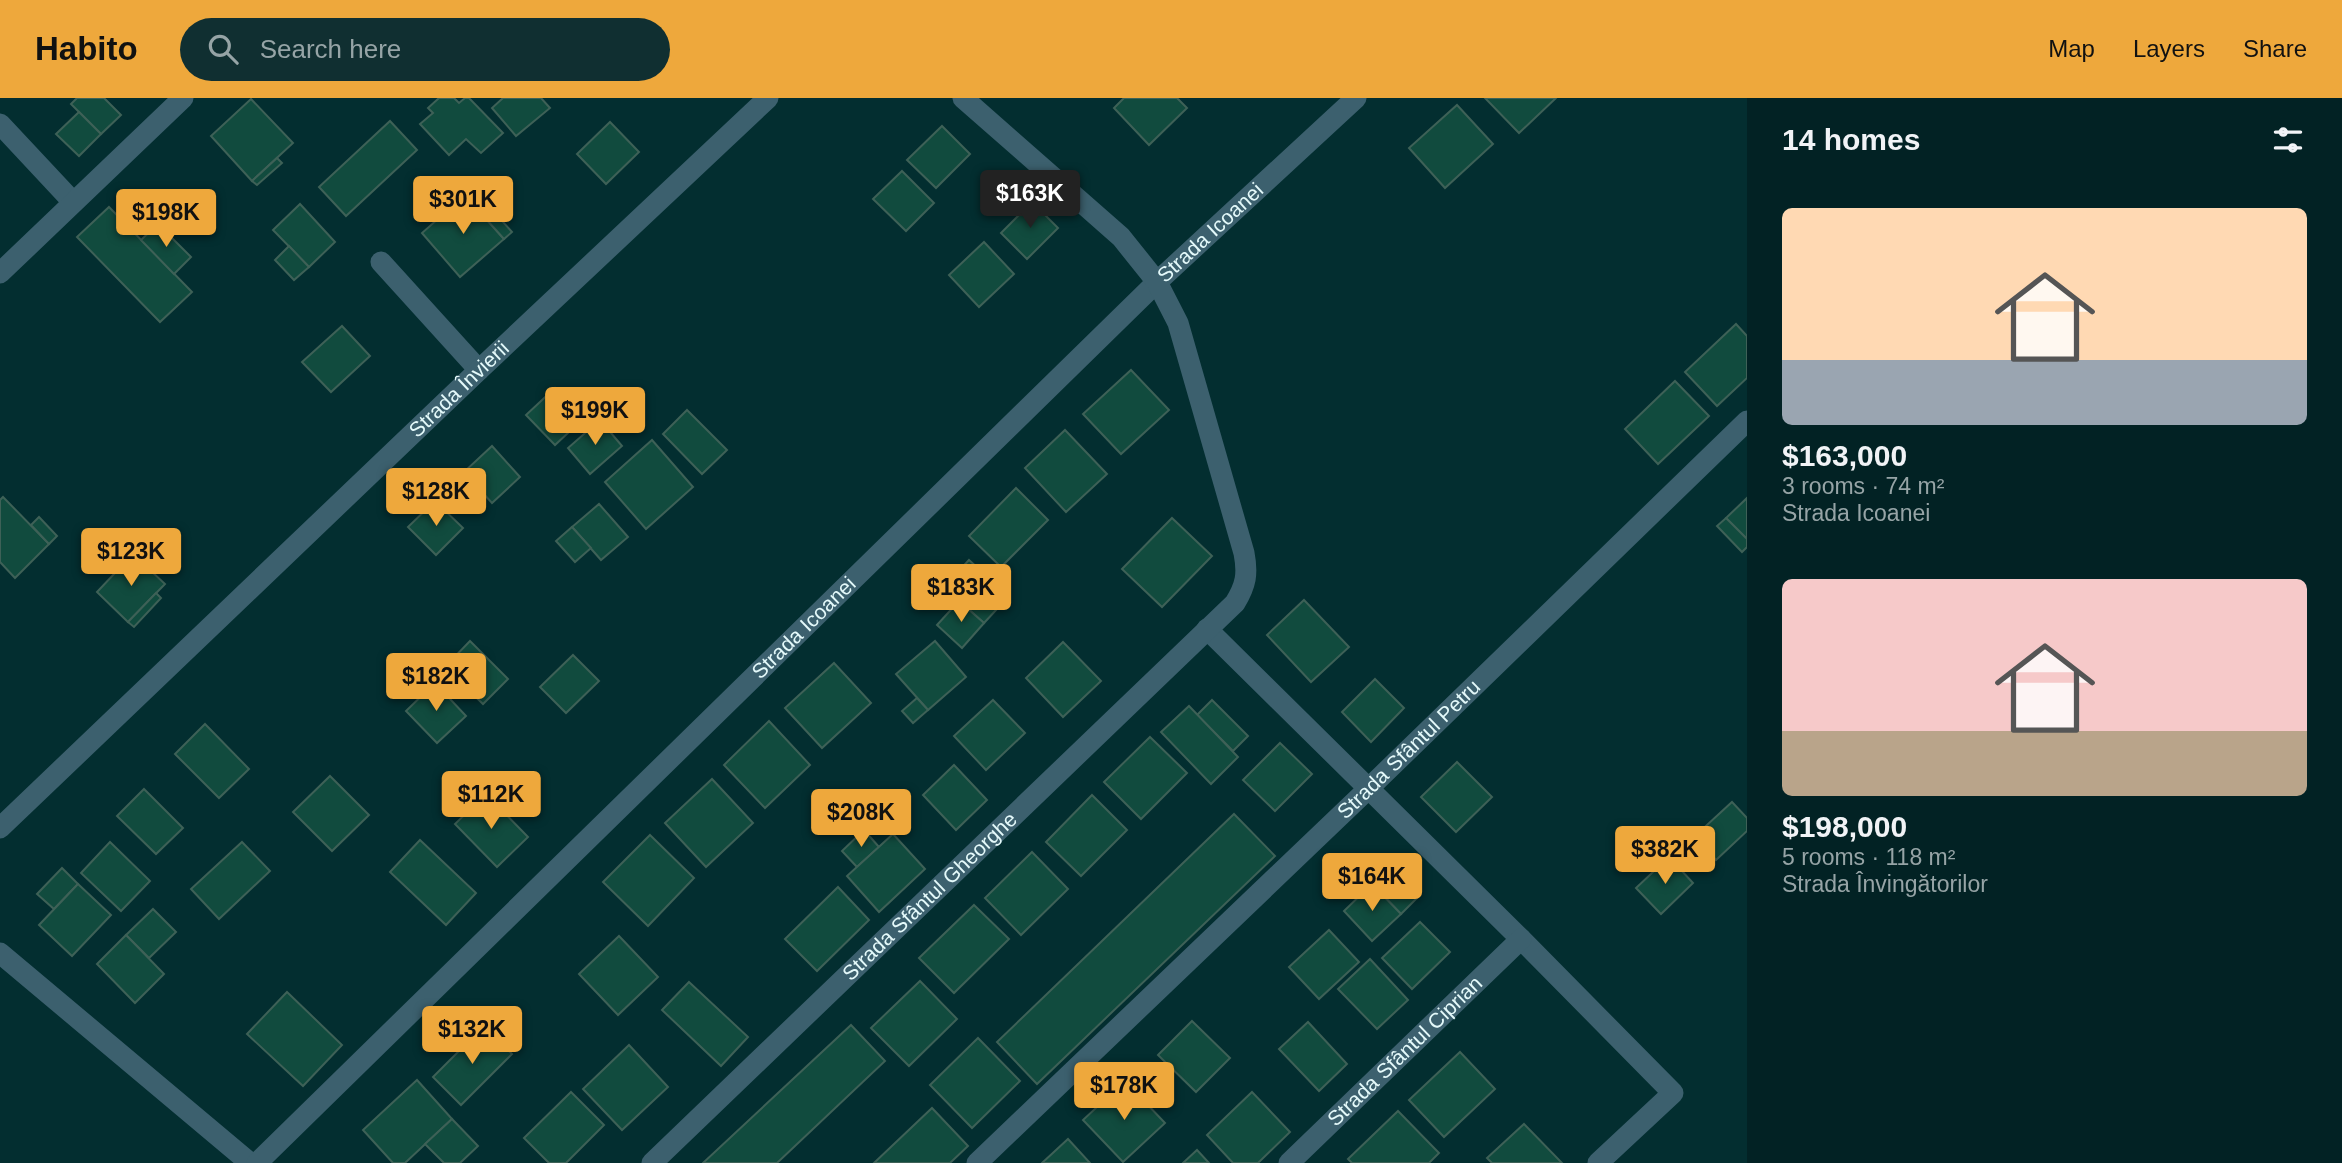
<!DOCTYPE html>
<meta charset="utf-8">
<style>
body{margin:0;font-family:Arial,sans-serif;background:#102f31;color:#f1f3f6;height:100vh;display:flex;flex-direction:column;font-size:26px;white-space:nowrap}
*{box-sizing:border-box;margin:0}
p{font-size:23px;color:#96a4a6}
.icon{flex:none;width:38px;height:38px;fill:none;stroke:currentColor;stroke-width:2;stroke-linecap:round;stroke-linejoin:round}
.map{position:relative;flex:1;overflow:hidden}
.drawer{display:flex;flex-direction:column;background:#022224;width:595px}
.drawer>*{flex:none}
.price{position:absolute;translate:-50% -60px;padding:0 16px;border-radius:7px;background:#eea83c;color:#111;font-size:23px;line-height:46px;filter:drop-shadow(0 2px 4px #0008)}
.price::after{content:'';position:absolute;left:50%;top:42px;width:21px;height:16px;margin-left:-10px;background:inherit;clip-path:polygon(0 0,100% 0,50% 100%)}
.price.on{background:#222;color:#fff}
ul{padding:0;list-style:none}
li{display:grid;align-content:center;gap:14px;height:371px;padding:0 35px}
li span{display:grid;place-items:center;height:217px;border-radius:10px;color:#555}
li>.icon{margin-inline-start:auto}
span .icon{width:126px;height:126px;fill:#fffc;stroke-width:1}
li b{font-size:30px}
h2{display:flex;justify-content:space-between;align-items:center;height:84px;padding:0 35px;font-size:30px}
header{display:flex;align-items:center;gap:42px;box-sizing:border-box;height:98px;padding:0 35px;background:#eea83c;color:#111}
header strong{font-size:33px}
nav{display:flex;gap:38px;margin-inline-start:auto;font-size:24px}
.search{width:490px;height:63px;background:#102f31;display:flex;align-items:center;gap:18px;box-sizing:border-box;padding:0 24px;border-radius:38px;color:#96a4a6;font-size:26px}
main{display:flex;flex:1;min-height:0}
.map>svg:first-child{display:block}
</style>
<header>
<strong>Habito</strong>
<div class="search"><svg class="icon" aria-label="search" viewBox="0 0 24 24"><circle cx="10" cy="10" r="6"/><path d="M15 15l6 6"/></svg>Search here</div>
<nav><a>Map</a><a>Layers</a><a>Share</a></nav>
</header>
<main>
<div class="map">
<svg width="1747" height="1065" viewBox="0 0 1747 1065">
<rect width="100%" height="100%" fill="#032e30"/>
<!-- building -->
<g fill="#114b3e" stroke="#3e6157" stroke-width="2">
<path d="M77,0H104L121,17L101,36L71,6Z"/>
<path d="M439,0H454L459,5L465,0H469L503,35L481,55L466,41L449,57L420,26L433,15L428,10Z"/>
<path d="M503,0H541L550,10L516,38L492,10Z"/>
<path d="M1124,0H1177L1187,10L1149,47L1114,10Z"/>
<path d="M1485,0H1556L1519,35Z"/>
<path d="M251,1L293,45L252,83L211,38Z"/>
<path d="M1457,7L1493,46L1445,90L1409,50Z"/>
<path d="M79,14L101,36L79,58L56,36Z"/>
<path d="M390,23L417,52L346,118L319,89Z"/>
<path d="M610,24L639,54L606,86L577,56Z"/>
<path d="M942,28L970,56L936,90L907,62Z"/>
<path d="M277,60L282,65L257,87L252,83Z"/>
<path d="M902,73L934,105L906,133L873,101Z"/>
<path d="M465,97L504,141L460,179L422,135Z"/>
<path d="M485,104L512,134L504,141L477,111Z"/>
<path d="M1032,104L1058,130L1027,161L1001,135Z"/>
<path d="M300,106L335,144L309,169L273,132Z"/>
<path d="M109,109L192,194L160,224L77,139Z"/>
<path d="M158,126L191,159L174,176L141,142Z"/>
<path d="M984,144L1014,176L979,209L949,177Z"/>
<path d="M289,148L309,169L294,182L275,162Z"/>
<path d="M1736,226L1747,238V280L1717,308L1685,274Z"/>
<path d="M342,228L370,258L331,294L302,264Z"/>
<path d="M1131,272L1169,312L1121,356L1083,316Z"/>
<path d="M1675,283L1709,318L1658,366L1625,331Z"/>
<path d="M555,290L584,320L555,347L526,317Z"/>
<path d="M687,312L727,352L702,376L663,336Z"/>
<path d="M600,322L622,348L590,376L568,350Z"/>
<path d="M1065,332L1107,376L1066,414L1025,370Z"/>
<path d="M652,342L693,389L646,431L605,384Z"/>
<path d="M492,348L520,379L492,405L464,374Z"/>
<path d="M1016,390L1048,422L1001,469L969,438Z"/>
<path d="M3,399L49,446L15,480L0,464V402Z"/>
<path d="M1747,400V441L1726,420Z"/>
<path d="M435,403L463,430L436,457L408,429Z"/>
<path d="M599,406L628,439L601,462L572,429Z"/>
<path d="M39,419L57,438L49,446L31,427Z"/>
<path d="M1172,420L1212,458L1162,509L1122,471Z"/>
<path d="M1726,420L1747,441V449L1742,454L1717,428Z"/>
<path d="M572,429L591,450L575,464L556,443Z"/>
<path d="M133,456L165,486L128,524L97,494Z"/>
<path d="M969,462L1009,498L984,525L944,489Z"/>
<path d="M156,495L161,500L134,529L128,524Z"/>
<path d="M1304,502L1349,549L1311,584L1267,537Z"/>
<path d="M959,503L984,525L962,550L937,527Z"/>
<path d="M470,543L508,581L483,606L445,569Z"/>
<path d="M935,543L966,579L928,612L896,576Z"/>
<path d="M1063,544L1101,583L1063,619L1026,580Z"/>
<path d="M573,557L599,583L566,615L540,589Z"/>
<path d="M834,565L871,605L822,650L785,610Z"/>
<path d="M1375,581L1404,610L1371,644L1342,614Z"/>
<path d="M435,585L466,618L437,645L406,613Z"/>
<path d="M917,600L928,612L913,625L902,613Z"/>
<path d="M993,602L1025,635L986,672L954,638Z"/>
<path d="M1212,602L1248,638L1233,653L1197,617Z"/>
<path d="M1189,608L1238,659L1211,686L1161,634Z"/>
<path d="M769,623L810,667L765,710L724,667Z"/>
<path d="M205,626L249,671L219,700L175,656Z"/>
<path d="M1150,639L1187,675L1141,721L1104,684Z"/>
<path d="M1280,645L1312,676L1275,713L1243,682Z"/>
<path d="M1457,664L1492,699L1456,734L1421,699Z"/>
<path d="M954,667L987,702L956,732L923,697Z"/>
<path d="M330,678L369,717L332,753L293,714Z"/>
<path d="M712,681L753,725L706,769L665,725Z"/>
<path d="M144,691L183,730L156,756L117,718Z"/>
<path d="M486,696L528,739L497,769L455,726Z"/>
<path d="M1092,697L1127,732L1081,778L1046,744Z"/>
<path d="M1732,704L1747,720V733L1716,762L1695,738Z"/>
<path d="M1234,716L1275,758L1037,986L997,944Z"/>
<path d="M864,732L879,749L857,769L842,753Z"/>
<path d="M893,736L925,771L879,814L847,778Z"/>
<path d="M650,737L694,780L648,828L603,784Z"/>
<path d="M420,742L476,795L446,827L390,774Z"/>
<path d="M110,744L150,783L121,813L81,775Z"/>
<path d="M242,744L270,773L219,821L191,791Z"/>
<path d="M1032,754L1068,791L1021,837L985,800Z"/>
<path d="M1669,759L1693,785L1661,816L1636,790Z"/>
<path d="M62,770L78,786L54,811L37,796Z"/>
<path d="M1395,774L1418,799L1401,816L1377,791Z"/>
<path d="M78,786L111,817L72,858L39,827Z"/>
<path d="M1372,786L1401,816L1372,843L1344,813Z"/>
<path d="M838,789L869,822L817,873L785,841Z"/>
<path d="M974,807L1009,841L954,895L919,860Z"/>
<path d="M153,811L176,834L149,860L126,837Z"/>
<path d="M1420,824L1450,854L1412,891L1382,860Z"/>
<path d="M1329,832L1359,864L1319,901L1289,869Z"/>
<path d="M126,837L164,876L135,905L97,866Z"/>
<path d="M619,838L658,879L618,917L579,876Z"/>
<path d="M1370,861L1408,902L1377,931L1338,891Z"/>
<path d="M920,883L957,921L909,968L871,930Z"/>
<path d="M689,884L748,939L721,968L662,912Z"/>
<path d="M287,894L342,947L303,988L247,936Z"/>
<path d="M1192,923L1230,960L1196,994L1158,957Z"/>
<path d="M1308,924L1347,966L1319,993L1279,951Z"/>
<path d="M851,927L885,963L777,1065H703Z"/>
<path d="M484,928L512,956L461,1007L433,979Z"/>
<path d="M978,940L1020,983L972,1030L930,987Z"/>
<path d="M629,947L668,989L622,1032L583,991Z"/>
<path d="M1460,954L1495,991L1444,1039L1409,1002Z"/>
<path d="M417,982L452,1021L405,1065H393L363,1032Z"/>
<path d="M1125,983L1165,1025L1123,1064L1083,1022Z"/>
<path d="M571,994L604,1027L566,1065H549L524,1040Z"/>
<path d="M1252,994L1290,1034L1258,1065H1233L1207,1037Z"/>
<path d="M932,1010L968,1048L950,1065H874Z"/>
<path d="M1398,1013L1439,1055L1429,1065H1352L1348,1061Z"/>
<path d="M452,1021L478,1048L460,1065H444L425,1046Z"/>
<path d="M1524,1026L1562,1065H1492L1487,1060Z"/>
<path d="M1068,1041L1090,1065H1042Z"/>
<path d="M1197,1052L1209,1065H1183Z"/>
</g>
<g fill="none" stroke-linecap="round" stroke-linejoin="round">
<!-- minor -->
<g stroke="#3c606e" stroke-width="21">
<path d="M0,26L73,104"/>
<path d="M381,164L479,272"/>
<path d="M0,175L183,0"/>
<path d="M1207,531L1521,841L1673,995L1598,1065"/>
<path id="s1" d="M0,730L479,272L768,0"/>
<path d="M0,855L250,1065"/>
<path id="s2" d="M257,1065L1157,184L1356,0"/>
<path id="s3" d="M652,1065L1235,505C1246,487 1248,476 1244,455L1178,225L1157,184L1121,139L963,0"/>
<path id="s4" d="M977,1065L1367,692L1747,323"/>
<path id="s5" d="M1289,1065L1521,841"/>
</g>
</g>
<g text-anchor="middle" stroke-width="6" stroke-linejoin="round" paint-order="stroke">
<!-- street labels -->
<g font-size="21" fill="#e4f9fa" stroke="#041414">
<text dy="7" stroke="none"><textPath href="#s2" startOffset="1332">Strada Icoanei</textPath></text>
<text dy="7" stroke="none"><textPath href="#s1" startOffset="635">Strada Învierii</textPath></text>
<text dy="7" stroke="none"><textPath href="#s2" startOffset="765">Strada Icoanei</textPath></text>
<text dy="7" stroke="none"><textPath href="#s4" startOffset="598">Strada Sfântul Petru</textPath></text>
<text dy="7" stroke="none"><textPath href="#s3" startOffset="385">Strada Sfântul Gheorghe</textPath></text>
<text dy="7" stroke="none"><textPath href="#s5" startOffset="161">Strada Sfântul Ciprian</textPath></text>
</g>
</g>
</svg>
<b class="price on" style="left:1030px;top:132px">$163K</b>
<b class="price" style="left:463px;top:138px">$301K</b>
<b class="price" style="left:166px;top:151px">$198K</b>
<b class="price" style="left:595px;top:349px">$199K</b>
<b class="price" style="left:436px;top:430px">$128K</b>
<b class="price" style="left:131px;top:490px">$123K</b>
<b class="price" style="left:961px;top:526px">$183K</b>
<b class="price" style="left:436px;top:615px">$182K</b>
<b class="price" style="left:491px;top:733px">$112K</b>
<b class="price" style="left:861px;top:751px">$208K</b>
<b class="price" style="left:1665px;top:788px">$382K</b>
<b class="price" style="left:1372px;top:815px">$164K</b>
<b class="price" style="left:472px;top:968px">$132K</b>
<b class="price" style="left:1124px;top:1024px">$178K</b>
</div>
<section class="drawer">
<h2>14 homes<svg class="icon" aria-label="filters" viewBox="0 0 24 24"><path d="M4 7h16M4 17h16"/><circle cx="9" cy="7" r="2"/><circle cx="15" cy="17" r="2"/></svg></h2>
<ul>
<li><span style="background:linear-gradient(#ffd9b3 70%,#9aa5b1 0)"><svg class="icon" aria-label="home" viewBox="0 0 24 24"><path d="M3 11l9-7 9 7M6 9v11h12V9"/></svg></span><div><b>$163,000</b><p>3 rooms · 74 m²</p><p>Strada Icoanei</p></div></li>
<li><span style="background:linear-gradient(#f6c9c9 70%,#b9a48a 0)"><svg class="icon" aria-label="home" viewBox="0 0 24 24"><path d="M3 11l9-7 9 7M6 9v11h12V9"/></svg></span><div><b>$198,000</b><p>5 rooms · 118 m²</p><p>Strada Învingătorilor</p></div></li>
</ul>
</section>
</main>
